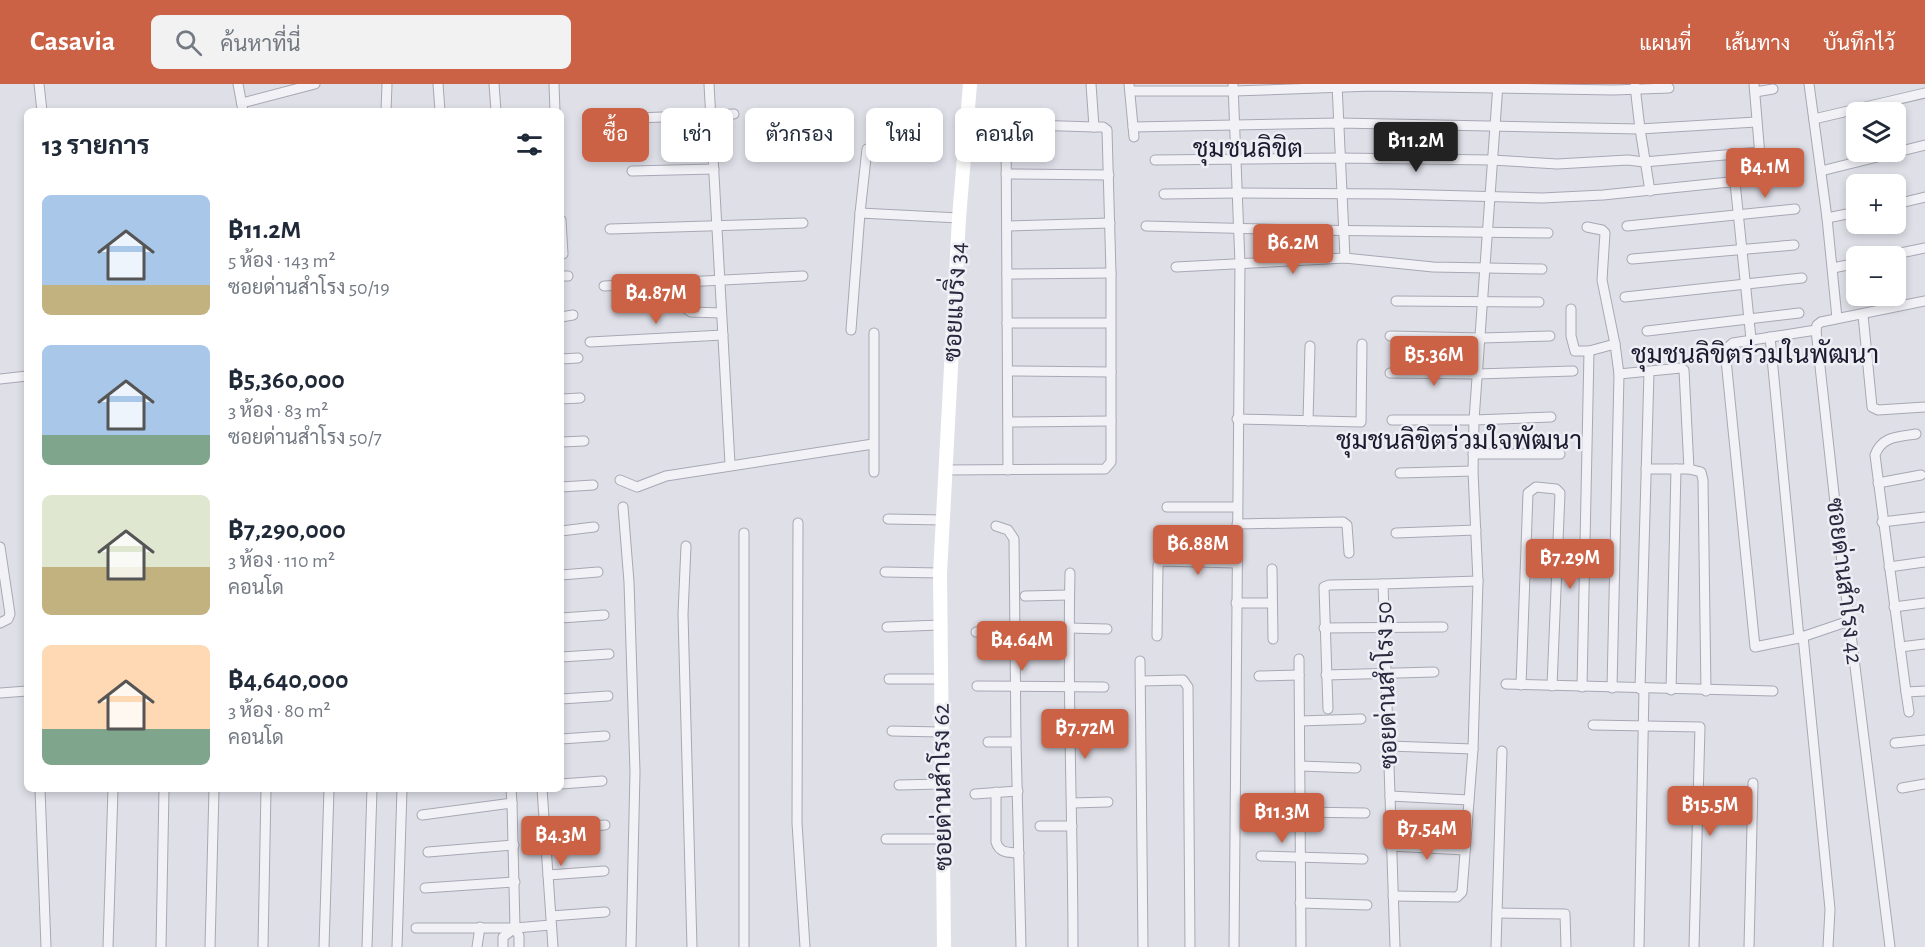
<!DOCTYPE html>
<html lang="th">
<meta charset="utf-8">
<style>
body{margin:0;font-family:"Alegreya Sans",Sarabun,sans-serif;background:#f2f2f3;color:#1f2937;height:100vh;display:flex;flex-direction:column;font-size:22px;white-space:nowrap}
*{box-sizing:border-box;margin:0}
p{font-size:20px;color:#747a83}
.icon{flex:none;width:33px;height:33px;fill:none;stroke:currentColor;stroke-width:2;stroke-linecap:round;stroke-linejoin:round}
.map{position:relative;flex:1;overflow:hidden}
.details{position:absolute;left:24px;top:24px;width:540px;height:684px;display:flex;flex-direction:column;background:#fff;border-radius:9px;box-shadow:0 3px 9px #0003}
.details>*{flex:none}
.top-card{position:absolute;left:582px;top:24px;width:570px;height:54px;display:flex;gap:12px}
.tools{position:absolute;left:1846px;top:18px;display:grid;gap:12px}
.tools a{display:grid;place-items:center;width:60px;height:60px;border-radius:9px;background:#fff;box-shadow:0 3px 9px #0003;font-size:30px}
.price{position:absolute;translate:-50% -51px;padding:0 14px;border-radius:6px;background:#cb6145;color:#fff;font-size:20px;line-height:39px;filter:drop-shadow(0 2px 3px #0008)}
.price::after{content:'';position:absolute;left:50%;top:36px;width:18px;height:14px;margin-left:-9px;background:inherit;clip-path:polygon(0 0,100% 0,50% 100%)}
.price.current{background:#222;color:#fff}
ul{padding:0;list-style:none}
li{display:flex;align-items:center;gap:18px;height:150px;padding:0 18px}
li span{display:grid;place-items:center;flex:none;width:168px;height:120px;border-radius:9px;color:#555}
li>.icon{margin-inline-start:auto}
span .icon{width:72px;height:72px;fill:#fffc;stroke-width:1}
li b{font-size:26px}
h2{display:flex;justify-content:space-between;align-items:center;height:72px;padding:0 18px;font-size:26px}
.chip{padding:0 21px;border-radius:9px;background:#fff;box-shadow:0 3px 9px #0003;font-size:21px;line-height:54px}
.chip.current{background:#cb6145;color:#fff}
header{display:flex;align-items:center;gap:36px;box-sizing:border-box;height:84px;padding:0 30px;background:#cb6145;color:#fff}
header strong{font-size:28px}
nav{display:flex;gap:33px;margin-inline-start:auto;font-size:21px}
.search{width:420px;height:54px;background:#f2f2f3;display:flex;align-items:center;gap:15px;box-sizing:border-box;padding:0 21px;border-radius:9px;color:#747a83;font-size:22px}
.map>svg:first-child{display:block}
</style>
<header>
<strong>Casavia</strong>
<div class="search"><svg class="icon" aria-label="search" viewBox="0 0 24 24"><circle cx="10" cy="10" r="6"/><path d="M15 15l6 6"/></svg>ค้นหาที่นี่</div>
<nav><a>แผนที่</a><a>เส้นทาง</a><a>บันทึกไว้</a></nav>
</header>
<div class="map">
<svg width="1925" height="863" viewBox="0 0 1925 863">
<rect width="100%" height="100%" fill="#dfdfe8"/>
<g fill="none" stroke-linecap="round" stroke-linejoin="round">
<defs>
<g id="street">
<path d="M39,0L42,27"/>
<path d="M238,0L243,27"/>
<path d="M438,0L440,27"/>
<path d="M494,0L496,27"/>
<path d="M554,0L555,27"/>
<path d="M709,0L730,380"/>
<path d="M1091,0L1094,43"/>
<path d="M1129,0L1134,53"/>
<path d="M1233,0L1240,180L1234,863"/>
<path d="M1337,0L1345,174"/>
<path d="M1754,0L1762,96"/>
<path d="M1809,0L1827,134L1837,234"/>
<path d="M1635,2L1640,45L1650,107"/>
<path d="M1130,7H1234L1373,2L1614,6L1669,4"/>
<path d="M1755,8L1773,5"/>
<path d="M242,19L315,0"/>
<path d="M386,27L387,0"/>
<path d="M614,35L734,30"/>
<path d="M1814,35L1925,9"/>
<path d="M1006,41L1008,386"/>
<path d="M1133,43L1339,39L1640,45L1756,38"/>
<path d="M1155,76L1341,74L1492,76L1557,80L1628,76L1644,78L1759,68"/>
<path d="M632,87L714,85"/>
<path d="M1821,87L1925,61"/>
<path d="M1006,90L1109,91"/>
<path d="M1735,98L1751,255"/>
<path d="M1164,110L1238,109L1392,110L1542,114L1603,111L1778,93"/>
<path d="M1896,120L1925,113"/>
<path d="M860,129L867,65"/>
<path d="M1827,134L1857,128"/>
<path d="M561,136L563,170"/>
<path d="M1007,142L1110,139"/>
<path d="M1146,142L1304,146L1548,149"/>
<path d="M1627,142L1795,125"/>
<path d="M1587,143L1602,146L1605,149L1602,196L1615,260"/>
<path d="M610,145L803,139"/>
<path d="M1886,172L1925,164"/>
<path d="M1632,175L1794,161"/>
<path d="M1176,183L1345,174L1433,183L1542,185"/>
<path d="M1833,184L1857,179"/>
<path d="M1007,190L1111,189"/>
<path d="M561,192H568"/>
<path d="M604,202L803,192"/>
<path d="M1625,213L1802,194"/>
<path d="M1396,217L1539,218"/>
<path d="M678,219L691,228L721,229"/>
<path d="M1571,225V252L1575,267H1589L1615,260L1619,290L1612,604"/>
<path d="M1863,231L1872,323L1878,326L1925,323"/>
<path d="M561,233L573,231"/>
<path d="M1007,239H1110"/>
<path d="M851,246L860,129L959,134"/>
<path d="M1816,246L1733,259L1725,266L1755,563L1799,554L1849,537"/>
<path d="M1647,247L1799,229"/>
<path d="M1390,252L1481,254L1550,252"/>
<path d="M1770,253L1799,554"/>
<path d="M590,258L723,251"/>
<path d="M561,275L578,274"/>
<path d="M1008,287L1111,288"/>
<path d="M1390,289L1477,290L1573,287"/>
<path d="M1619,290L1681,284L1684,286L1689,385"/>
<path d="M0,295L27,292"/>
<path d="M561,315L580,314"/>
<path d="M1237,335L1361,338L1362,260"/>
<path d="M1392,336H1474L1551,333"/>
<path d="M1308,337L1310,262"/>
<path d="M1009,338L1111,337"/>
<path d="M561,358L584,357"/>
<path d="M1473,370H1560"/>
<path d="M1646,385H1676"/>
<path d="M945,386L1105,385L1111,378V189L1107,46L1103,43H1094L967,39"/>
<path d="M874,388V249"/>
<path d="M1400,389L1473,387"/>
<path d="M620,396L637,403L666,392L873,360"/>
<path d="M1878,399L1921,391"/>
<path d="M561,403L593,401"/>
<path d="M623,423L629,498L635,688L631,863"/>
<path d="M1167,423H1237"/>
<path d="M888,435L943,436"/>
<path d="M1882,438L1925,433"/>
<path d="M798,439L797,739L805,863"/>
<path d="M1237,440L1343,438L1347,441L1349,469"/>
<path d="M996,442L1008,446L1014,455L1016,658L1021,863"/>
<path d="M561,447L594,443"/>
<path d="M744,449V863"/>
<path d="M1396,449L1476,446"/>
<path d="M686,462L683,530L692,863"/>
<path d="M0,463L10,530L8,535L0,539"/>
<path d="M1889,483L1925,478"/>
<path d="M1272,485L1273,555"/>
<path d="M885,488L940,489"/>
<path d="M1070,489C1067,613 1073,738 1073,863"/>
<path d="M561,491L598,488"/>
<path d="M1025,512L1069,511"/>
<path d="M1236,519H1272"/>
<path d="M1894,523L1925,519"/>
<path d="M561,534L604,531"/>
<path d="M887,543L940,541"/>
<path d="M1069,544L1107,545"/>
<path d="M1324,544L1443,543"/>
<path d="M976,548L1015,547"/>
<path d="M1157,552L1158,481L1161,477L1236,479"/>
<path d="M1803,552L1830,825L1828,863"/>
<path d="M1900,563L1925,560"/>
<path d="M561,573L609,570"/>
<path d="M1299,575L1301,863"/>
<path d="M1140,577L1143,863"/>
<path d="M1326,591L1434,588"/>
<path d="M1259,592L1299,591"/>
<path d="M889,595H941"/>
<path d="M1141,597L1183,596L1188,603L1190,863"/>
<path d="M1506,600L1773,607"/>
<path d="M1521,601L1528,409L1536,403L1556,405L1560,409L1552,602"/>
<path d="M977,602L1104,603"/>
<path d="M1582,603L1589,267"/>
<path d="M1640,605L1649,288"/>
<path d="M1671,606L1676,385H1689L1701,388L1703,396L1706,607"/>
<path d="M1906,608L1875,371C1882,352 1898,353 1916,350"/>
<path d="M0,609L27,607"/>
<path d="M561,615L608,612"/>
<path d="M1328,625L1324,503L1329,501L1383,500"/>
<path d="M1909,628L1906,608L1925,607"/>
<path d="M1300,637L1361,635"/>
<path d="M1593,641L1700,643L1694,863"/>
<path d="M892,647L941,648"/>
<path d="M561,655L605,652"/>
<path d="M988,658H1016"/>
<path d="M1071,658H1116"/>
<path d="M1895,659L1925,656"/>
<path d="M1389,662L1473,665"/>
<path d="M1300,682L1356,684"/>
<path d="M561,700L602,697"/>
<path d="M899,701L941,700"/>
<path d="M1902,704L1925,700"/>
<path d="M40,705L46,863"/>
<path d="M511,705L512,719"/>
<path d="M542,705L553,863"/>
<path d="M996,708V758C1000,770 1009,768 1019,769"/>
<path d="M975,710L1018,707"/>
<path d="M1390,712L1469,716"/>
<path d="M1072,719L1108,718"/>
<path d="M1301,728L1365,729"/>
<path d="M422,731L512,719L515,844L519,852V863"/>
<path d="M1040,742H1072"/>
<path d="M545,746L605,741"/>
<path d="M886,755H942"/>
<path d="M1390,762L1465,766"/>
<path d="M428,768L514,761"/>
<path d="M1261,772L1363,775"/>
<path d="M548,791L604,787"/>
<path d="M425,804L515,798"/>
<path d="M1393,812L1457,813L1462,808L1473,665L1478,497"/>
<path d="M1300,819L1367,821"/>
<path d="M1497,829L1565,830L1566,863"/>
<path d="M551,832L605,828"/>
<path d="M416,844H515L551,841"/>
<path d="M108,863L113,705"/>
<path d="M161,863L164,705"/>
<path d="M210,863L214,705"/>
<path d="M263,863L266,705"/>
<path d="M324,863L329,705"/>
<path d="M367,863L372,705"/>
<path d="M397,863L402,705"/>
<path d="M477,863L480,843"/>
<path d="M503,863V853L515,844"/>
<path d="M1395,863L1383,500L1478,497L1473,387L1474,336L1498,0"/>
<path d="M1496,863L1502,667"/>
<path d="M1639,863L1644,605"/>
<path d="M1749,863L1753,699"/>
<path d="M1890,863L1838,446L1816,246L1817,241L1821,238L1925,217"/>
</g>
</defs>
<!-- street casing -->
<use href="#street" stroke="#a8a8b5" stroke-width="11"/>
<!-- street -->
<use href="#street" stroke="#f1f1f6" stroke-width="9"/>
<!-- secondary -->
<path stroke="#fff" stroke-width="14" d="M944,863L940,489L959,134L970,0"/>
</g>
<g text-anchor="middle" stroke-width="5" stroke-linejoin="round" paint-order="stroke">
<!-- street labels -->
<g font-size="24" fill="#28283e" stroke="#eeeef5">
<text transform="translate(955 218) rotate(-87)" y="8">ซอยแบริ่ง 34</text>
<text transform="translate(1845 497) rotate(83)" y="8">ซอยด่านสำโรง 42</text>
<text transform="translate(1386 601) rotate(-92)" y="8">ซอยด่านสำโรง 50</text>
<text transform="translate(942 703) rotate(-91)" y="8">ซอยด่านสำโรง 62</text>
</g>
<!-- neighbourhood labels -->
<g font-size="26" fill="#1b1a2f" stroke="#eeeef5">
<text x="1248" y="73">ชุมชนลิขิต</text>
<text x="1755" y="279">ชุมชนลิขิตร่วมในพัฒนา</text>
<text x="1459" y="365">ชุมชนลิขิตร่วมใจพัฒนา</text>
</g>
</g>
</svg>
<div class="tools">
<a><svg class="icon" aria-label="layers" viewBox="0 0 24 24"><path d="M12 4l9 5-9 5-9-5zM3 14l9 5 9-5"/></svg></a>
<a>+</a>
<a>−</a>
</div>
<b class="price current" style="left:1416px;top:89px">฿11.2M</b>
<b class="price" style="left:1765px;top:115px">฿4.1M</b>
<b class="price" style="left:1293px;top:191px">฿6.2M</b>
<b class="price" style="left:656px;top:241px">฿4.87M</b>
<b class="price" style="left:1434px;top:303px">฿5.36M</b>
<b class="price" style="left:1198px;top:492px">฿6.88M</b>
<b class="price" style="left:1570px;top:506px">฿7.29M</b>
<b class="price" style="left:1022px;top:588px">฿4.64M</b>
<b class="price" style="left:1085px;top:676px">฿7.72M</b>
<b class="price" style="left:1710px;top:753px">฿15.5M</b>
<b class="price" style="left:1282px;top:760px">฿11.3M</b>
<b class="price" style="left:1427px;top:777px">฿7.54M</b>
<b class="price" style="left:561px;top:783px">฿4.3M</b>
<div class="top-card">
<a class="chip current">ซื้อ</a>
<a class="chip">เช่า</a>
<a class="chip">ตัวกรอง</a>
<a class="chip">ใหม่</a>
<a class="chip">คอนโด</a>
</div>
<section class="details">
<h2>13 รายการ<svg class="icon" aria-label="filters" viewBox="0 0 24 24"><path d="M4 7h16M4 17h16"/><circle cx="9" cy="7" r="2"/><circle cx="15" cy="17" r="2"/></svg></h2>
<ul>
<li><span style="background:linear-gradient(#a9c7e8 75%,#c2b280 0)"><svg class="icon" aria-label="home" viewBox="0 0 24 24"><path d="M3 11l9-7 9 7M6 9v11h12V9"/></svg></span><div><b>฿11.2M</b><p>5 ห้อง · 143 m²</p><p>ซอยด่านสำโรง 50/19</p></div></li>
<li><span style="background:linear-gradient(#a9c7e8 75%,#7fa58c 0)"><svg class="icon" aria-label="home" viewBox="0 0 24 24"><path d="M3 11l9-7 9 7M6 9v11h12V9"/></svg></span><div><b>฿5,360,000</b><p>3 ห้อง · 83 m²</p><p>ซอยด่านสำโรง 50/7</p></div></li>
<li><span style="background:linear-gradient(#dfe7d0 60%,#c2b280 0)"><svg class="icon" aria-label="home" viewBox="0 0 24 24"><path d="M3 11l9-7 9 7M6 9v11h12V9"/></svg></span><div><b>฿7,290,000</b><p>3 ห้อง · 110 m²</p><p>คอนโด</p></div></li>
<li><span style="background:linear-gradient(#ffd9b3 70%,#7fa58c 0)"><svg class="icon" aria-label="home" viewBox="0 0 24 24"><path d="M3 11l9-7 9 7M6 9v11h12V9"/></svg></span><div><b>฿4,640,000</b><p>3 ห้อง · 80 m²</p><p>คอนโด</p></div></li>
</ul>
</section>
</div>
